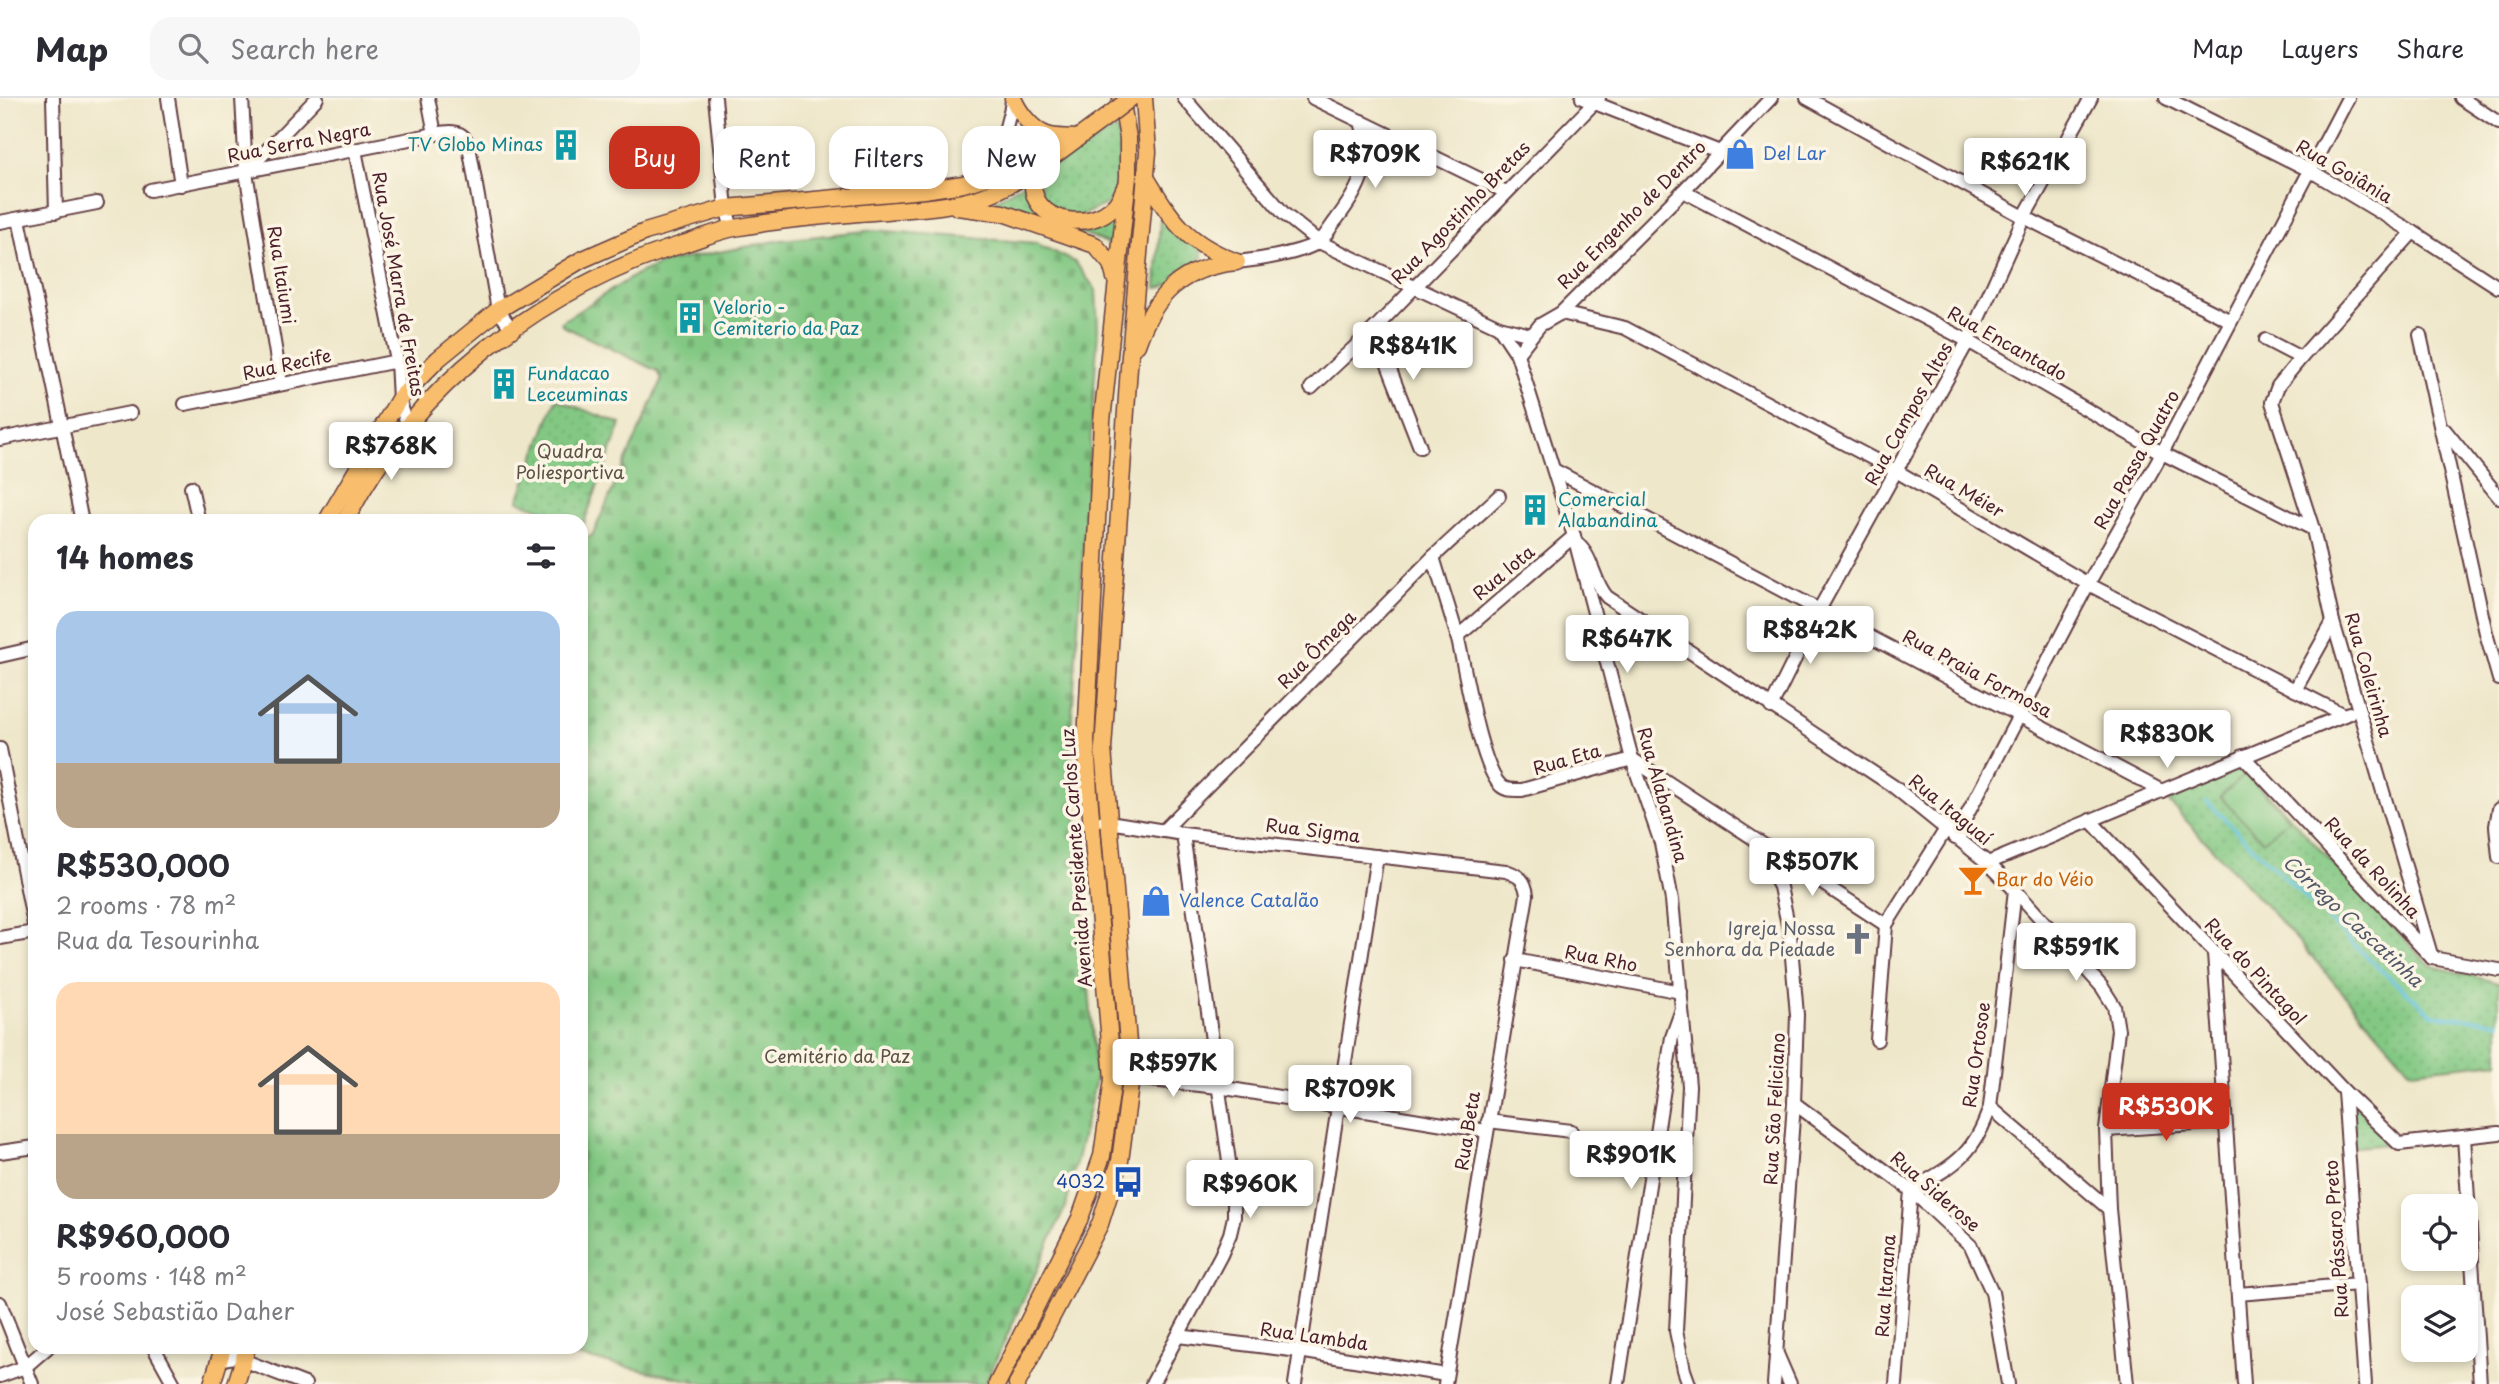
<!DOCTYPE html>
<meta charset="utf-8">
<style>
body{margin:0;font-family:"Playpen Sans",sans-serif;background:#f7f7f7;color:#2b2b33;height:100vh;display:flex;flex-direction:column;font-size:26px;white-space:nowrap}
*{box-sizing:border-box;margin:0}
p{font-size:23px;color:#7c7c81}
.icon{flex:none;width:38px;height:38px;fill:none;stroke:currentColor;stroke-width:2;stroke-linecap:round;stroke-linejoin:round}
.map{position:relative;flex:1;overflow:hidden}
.panel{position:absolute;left:28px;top:416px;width:560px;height:840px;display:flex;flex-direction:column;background:#fff;border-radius:21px;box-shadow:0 4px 10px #0003}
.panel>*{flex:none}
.top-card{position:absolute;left:609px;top:28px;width:665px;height:63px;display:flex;gap:14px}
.buttons{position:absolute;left:2401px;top:1096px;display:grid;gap:14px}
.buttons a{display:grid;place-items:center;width:77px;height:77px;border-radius:14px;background:#fff;box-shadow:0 4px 10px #0003;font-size:35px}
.price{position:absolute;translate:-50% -60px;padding:0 16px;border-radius:7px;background:#fff;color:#222;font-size:23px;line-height:46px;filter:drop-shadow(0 2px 4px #0008)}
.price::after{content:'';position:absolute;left:50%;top:42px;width:21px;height:16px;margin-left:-10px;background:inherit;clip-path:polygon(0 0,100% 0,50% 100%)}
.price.selected{background:#c8321e;color:#fff}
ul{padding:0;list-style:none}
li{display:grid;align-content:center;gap:14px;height:371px;padding:0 28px}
li span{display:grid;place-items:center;height:217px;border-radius:21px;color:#555}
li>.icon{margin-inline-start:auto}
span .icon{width:126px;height:126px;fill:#fffc;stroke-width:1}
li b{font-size:30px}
h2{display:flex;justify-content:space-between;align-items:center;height:84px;padding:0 28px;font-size:30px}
.chip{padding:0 24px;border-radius:21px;background:#fff;box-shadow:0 4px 10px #0003;font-size:24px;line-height:63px}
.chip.selected{background:#c8321e;color:#fff}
header{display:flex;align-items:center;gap:42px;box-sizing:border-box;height:98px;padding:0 35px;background:#fff;border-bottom:2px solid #e1e1e2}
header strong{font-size:33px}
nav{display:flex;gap:38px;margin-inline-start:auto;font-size:24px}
.search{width:490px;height:63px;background:#f7f7f7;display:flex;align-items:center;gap:18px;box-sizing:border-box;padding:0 24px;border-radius:21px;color:#7c7c81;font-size:26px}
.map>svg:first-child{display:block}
</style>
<header>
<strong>Map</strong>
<div class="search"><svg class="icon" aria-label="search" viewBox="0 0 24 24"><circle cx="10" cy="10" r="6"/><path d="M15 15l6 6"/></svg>Search here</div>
<nav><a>Map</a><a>Layers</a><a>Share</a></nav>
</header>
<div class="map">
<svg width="2499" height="1286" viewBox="0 0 2499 1286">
<defs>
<pattern id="cemetery-stones" width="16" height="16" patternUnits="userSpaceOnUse" patternTransform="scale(1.75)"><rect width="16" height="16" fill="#82c883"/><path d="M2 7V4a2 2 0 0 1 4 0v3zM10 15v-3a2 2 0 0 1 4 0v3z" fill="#72ab71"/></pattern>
<pattern id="park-dots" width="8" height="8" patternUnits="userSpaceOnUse" patternTransform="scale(1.75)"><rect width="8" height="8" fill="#82c883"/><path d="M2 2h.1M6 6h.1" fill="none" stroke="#72ab71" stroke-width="1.8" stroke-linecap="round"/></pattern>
</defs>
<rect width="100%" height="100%" fill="#fcf5e5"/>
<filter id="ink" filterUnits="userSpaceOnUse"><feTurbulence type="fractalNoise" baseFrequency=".0143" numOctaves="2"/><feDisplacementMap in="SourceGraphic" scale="14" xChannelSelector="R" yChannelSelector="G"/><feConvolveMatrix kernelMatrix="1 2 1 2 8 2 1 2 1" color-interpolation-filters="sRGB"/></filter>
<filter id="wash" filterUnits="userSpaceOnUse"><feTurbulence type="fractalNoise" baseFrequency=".00686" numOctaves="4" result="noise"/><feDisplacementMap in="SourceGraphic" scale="28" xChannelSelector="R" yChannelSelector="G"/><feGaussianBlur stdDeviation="1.57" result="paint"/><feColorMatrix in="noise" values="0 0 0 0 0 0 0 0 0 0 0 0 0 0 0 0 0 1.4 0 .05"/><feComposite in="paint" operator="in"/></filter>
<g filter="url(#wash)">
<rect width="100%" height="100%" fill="#eee7ca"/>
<!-- cemetery -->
<path fill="url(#cemetery-stones)" stroke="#667457" stroke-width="2" d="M874,132L1036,145L1075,164L1096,192L1098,231L1070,649L1096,980L1066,1108L985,1286H708L536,1250H581V441L592,438L662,282L658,273L563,228L561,224L637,176L662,165L781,142Z"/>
<!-- park -->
<g fill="url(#park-dots)" stroke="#667457" stroke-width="2">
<path d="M1116,31L1119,37L1121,62L1119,83L1114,98L1109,105L1080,118L1054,112L1040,97C1040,91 1039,85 1041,80C1050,62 1098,42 1116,31Z"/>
<path d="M1027,83L1029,97L1088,129C1099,127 1109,116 1119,115L1114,150C1098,138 1077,135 1058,129C1035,121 1015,110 990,106Z"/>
<path d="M1167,121L1201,151L1202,159C1190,170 1174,190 1156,190L1160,122Z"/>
<path d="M556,301L621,326L583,427L581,424L574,423L518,403Z"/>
<path d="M2242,668L2429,867L2499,885V964L2411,973L2292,836L2167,702Z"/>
<path d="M2346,995L2398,1045L2348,1050Z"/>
</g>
<!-- garden -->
<path fill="#82c883" stroke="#667457" stroke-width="2" d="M2246,676L2289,721L2263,743L2220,699Z"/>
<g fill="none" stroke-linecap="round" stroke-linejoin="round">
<!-- stream -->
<path stroke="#61c2e0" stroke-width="3.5" d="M2207,704L2378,870L2434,917L2499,924"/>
</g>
</g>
<g filter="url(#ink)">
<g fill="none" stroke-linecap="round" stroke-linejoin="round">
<defs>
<g id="minor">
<path d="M53,0L56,114"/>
<path d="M168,0L181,87"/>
<path d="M242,0L246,74L281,286"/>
<path d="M428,0L435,36"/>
<path d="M715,0L726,110L732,130"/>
<path d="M1012,0C1012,23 991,49 1014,69"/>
<path d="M1184,0L1284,116L1319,144L1499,229L1531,237"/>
<path d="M1313,0L1506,94"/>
<path d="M1582,0L1720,54"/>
<path d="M1807,0L2024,119L2231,223"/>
<path d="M2166,0L2311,73L2413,134L2498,189"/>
<path d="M2461,0L2499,25"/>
<path d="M355,52L397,263L399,301L407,326"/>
<path d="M246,74L317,0"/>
<path d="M150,92L435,36C450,33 463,31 469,48L498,212L511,230"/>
<path d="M1683,93L1968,243L2162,355L2313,431"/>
<path d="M19,121L82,424"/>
<path d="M0,124L97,105"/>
<path d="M2413,134L2301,260L2278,288L2272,304L2313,431L2333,524L2432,860"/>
<path d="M1237,164C1257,162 1304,155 1320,143C1326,138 1331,128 1336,122C1362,88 1372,65 1361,23"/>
<path d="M1561,215L1625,230L1898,374L2088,486L2344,617"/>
<path d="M1499,229L1517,256L1574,438L1632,661L1661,745L1672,802L1689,988L1676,1233L1684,1272L1689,1286"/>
<path d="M1374,231L1420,349"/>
<path d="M2420,237L2486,535L2499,581"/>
<path d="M2266,242L2301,260"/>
<path d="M1517,256L1540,227L1561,215L1683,93L1771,0"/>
<path d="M1311,290L1374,231L1599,0"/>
<path d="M185,306L397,263"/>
<path d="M2444,331L2499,399"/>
<path d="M0,341L130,315"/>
<path d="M1554,372L2162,693"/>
<path d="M191,389L199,424"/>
<path d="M1576,445C1593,457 1593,484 1607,499L1893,688L1988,765L2015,792L2102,889L2114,908L2118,932L2106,1032L2109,1111L2127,1286"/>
<path d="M1433,459C1441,485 1449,511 1457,537C1465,569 1480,669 1501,688C1507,693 1515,692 1522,692L1632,661L1886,827"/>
<path d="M1457,539L1574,438"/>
<path d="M0,558L35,550"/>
<path d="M2295,592L2333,524"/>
<path d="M1771,609L1819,512L1968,243L2024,119L2091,0"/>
<path d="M0,651L35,832"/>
<path d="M2243,658L2432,860L2499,872"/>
<path d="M2499,711L2496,728L2499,759"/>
<path d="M2090,722L2344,993L2399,1046L2499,1035"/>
<path d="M1103,723L1183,736L1506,773C1520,778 1525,782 1527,797L1445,1286"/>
<path d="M1163,733L1433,459L1499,398"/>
<path d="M1955,740L2088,486L2162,355L2348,0"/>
<path d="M1757,745L1780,789L1790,836L1797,917L1794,1005L1774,1286"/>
<path d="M1988,765L2349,615"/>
<path d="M0,840L35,834"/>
<path d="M2214,855L2244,1286"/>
<path d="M1515,862L1681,894"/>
<path d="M1877,942L1886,827L1946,731"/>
<path d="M1131,980L1219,989L1486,1033"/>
<path d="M2344,993L2365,1286"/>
<path d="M1794,1005L1911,1092L1971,1148L1992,1194L2008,1286"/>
<path d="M1990,1009L2109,1111"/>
<path d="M1488,1023L1571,1033"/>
<path d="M2106,1032L2225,1024"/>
<path d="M2464,1039L2480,1286"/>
<path d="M0,1054L35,1049"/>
<path d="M2238,1196L2358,1186"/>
<path d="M0,1205L32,1286"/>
<path d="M1178,1238L1299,1253L1446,1277"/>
<path d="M154,1250L174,1286"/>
<path d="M1777,1256L1790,1286"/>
<path d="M217,1266L222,1261L235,1259L305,1286"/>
<path d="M0,1278L25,1269L47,1250"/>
<path d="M1152,1286L1221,1157L1230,1136L1234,1119V1099L1183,736"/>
<path d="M1295,1286L1377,758"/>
<path d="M1618,1286L1672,939L1681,914"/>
<path d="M1896,1286L1911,1092C1954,1067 1974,1058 1990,1009L2015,792"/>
</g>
<g id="major">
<path d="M1013,0C1018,13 1032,32 1047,37C1055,40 1066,39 1075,40"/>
<path d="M1035,70C1034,75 1032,82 1033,87C1034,131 1110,137 1124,91"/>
<path d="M1145,78C1172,122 1185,144 1234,163"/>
<path d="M957,109L1003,115L1095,147L1111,166L1115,180"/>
<path d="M1137,247C1154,197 1182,169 1237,164"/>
<path d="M326,424L399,301L438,261L498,212L581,162L645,134L726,110L924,92L963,86L992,78L1041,56"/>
<path d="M345,424C413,288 540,191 683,146C700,141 717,133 734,130C784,121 836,117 886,113C918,110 950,109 981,99C1020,87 1066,48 1101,23"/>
<path d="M212,1286L223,1250"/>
<path d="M236,1286L247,1250"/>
<path d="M997,1286L1080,1120L1102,1058L1113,981L1089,695L1086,643L1102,323L1128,79V40L1121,0"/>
<path d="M1017,1286L1100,1126L1120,1063L1131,980L1103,651L1129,269L1148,54L1144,0"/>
</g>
</defs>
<!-- minor casing -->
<use href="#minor" stroke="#633d43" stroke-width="16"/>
<!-- major casing -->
<use href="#major" stroke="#633d43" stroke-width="19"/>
<!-- minor -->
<use href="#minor" stroke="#fff" stroke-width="12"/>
<!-- major -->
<use href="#major" stroke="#f9be6d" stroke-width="16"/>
<defs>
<path id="major-bridge" d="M1101,23L1131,0"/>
</defs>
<!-- major-bridge casing -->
<use href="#major-bridge" stroke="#633d43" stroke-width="19" stroke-linecap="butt"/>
<!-- major-bridge -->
<use href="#major-bridge" stroke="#f9be6d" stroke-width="16"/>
</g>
</g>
<!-- icons -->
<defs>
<symbol id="building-bare" viewBox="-9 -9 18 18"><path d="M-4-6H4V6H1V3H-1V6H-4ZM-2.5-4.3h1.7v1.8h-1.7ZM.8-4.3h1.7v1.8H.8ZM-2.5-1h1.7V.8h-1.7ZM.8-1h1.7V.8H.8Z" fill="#0f9aa8" stroke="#fcf5e5" stroke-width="2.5" paint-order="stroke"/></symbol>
<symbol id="shop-bare" viewBox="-9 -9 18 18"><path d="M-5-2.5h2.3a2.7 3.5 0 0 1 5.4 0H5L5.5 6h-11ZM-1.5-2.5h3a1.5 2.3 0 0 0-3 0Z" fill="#3f7fe0" stroke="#fcf5e5" stroke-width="2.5" paint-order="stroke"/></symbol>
<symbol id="bar-bare" viewBox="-9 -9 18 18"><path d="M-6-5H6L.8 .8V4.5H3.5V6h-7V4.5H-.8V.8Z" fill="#e8710a" stroke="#fcf5e5" stroke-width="2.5" paint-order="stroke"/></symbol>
<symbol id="church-bare" viewBox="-9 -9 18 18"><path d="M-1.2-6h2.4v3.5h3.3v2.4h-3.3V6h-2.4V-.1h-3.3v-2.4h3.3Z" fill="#6b7280" stroke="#fcf5e5" stroke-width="2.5" paint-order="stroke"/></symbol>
<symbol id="bus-bare" viewBox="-9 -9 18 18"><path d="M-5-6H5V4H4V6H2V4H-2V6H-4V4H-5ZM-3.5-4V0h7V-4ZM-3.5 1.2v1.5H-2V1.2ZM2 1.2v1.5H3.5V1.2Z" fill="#1a4fb4" stroke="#fcf5e5" stroke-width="2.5" paint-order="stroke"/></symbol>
</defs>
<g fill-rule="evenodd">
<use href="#building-bare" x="544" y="25" width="44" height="44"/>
<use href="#shop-bare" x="1718" y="34" width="44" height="44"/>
<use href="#building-bare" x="668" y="198" width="44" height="44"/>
<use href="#building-bare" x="482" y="264" width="44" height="44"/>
<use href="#building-bare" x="1513" y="390" width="44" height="44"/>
<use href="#bar-bare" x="1951" y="760" width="44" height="44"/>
<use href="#shop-bare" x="1134" y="781" width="44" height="44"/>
<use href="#church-bare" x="1836" y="819" width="44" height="44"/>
<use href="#bus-bare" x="1106" y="1062" width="44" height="44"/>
</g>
<g text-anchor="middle" stroke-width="7" stroke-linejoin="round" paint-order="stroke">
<!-- street labels -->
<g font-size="18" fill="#4a1f2b" stroke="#fcf5e5">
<text transform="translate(299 45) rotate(-11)" y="6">Rua Serra Negra</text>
<text transform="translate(2344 74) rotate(30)" y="6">Rua Goiânia</text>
<text transform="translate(1461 115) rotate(-46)" y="6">Rua Agostinho Bretas</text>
<text transform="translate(1632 117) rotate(-45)" y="6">Rua Engenho de Dentro</text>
<text transform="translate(281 177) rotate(81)" y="6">Rua Itaiumi</text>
<text transform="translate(398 186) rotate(80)" y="6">Rua José Marra de Freitas</text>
<text transform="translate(2007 246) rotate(29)" y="6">Rua Encantado</text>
<text transform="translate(287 267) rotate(-12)" y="6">Rua Recife</text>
<text transform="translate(1909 316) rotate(-61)" y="6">Rua Campos Altos</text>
<text transform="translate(2137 362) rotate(-61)" y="6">Rua Passa Quatro</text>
<text transform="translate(1964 393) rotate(30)" y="6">Rua Méier</text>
<text transform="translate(1504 475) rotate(-40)" y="6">Rua Iota</text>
<text transform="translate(1317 552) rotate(-45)" y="6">Rua Ômega</text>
<text transform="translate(1977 576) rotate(28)" y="6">Rua Praia Formosa</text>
<text transform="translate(2368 577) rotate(74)" y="6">Rua Coleirinha</text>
<text transform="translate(1567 662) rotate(-16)" y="6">Rua Eta</text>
<text transform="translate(1662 697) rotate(74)" y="6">Rua Alabandina</text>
<text transform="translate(1950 712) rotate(39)" y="6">Rua Itaguaí</text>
<text transform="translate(1313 733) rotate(7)" y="6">Rua Sigma</text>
<text transform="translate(1077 760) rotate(-94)" y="6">Avenida Presidente Carlos Luz</text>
<text transform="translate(2372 770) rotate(47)" y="6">Rua da Rolinha</text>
<text transform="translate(1601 861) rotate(11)" y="6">Rua Rho</text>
<text transform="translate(2255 874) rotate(47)" y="6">Rua do Pintagol</text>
<text transform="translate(1977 957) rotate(-82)" y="6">Rua Ortosoe</text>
<text transform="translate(1775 1011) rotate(-87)" y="6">Rua São Feliciano</text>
<text transform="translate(1468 1033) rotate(-81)" y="6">Rua Beta</text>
<text transform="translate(1935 1094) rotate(41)" y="6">Rua Siderose</text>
<text transform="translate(2337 1141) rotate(-94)" y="6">Rua Pássaro Preto</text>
<text transform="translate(1886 1188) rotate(-86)" y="6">Rua Itarana</text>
<text transform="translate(1314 1239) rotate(8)" y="6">Rua Lambda</text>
</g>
<!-- culture labels -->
<g font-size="18" fill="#0d838f" stroke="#fcf5e5" text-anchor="start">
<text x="543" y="53" text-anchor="end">TV Globo Minas</text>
<text x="713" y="216">Velorio -<tspan x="713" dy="21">Cemiterio da Paz</tspan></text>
<text x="527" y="282">Fundacao<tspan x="527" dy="21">Leceuminas</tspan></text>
<text x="1558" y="408">Comercial<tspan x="1558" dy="21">Alabandina</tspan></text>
</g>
<!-- shop labels -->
<g font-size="18" fill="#366cbe" stroke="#fcf5e5" text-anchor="start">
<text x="1763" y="62">Del Lar</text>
<text x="1179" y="809">Valence Catalão</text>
</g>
<!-- park labels -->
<g font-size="18" fill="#5b5245" stroke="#fcf5e5">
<text x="570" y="360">Quadra<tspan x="570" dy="21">Poliesportiva</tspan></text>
<text x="837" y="965">Cemitério da Paz</text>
</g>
<!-- food labels -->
<g font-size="18" fill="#c56008" stroke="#fcf5e5" text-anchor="start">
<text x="1996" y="788">Bar do Véio</text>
</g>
<!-- worship labels -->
<g font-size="18" fill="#5b616d" stroke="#fcf5e5" text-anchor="end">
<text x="1835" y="837">Igreja Nossa<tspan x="1835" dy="21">Senhora da Piedade</tspan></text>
</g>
<!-- transit labels -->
<g font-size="18" fill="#164399" stroke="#fcf5e5" text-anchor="end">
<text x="1105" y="1090">4032</text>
</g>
<!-- water labels -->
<g font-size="19" font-style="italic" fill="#52586a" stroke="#fcf5e5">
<text transform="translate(2353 823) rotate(43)" y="7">Córrego Cascatinha</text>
</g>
</g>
</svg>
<div class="buttons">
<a><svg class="icon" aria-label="locate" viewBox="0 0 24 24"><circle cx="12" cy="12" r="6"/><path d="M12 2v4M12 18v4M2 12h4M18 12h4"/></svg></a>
<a><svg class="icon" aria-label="layers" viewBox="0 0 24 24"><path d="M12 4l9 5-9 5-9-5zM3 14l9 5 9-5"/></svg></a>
</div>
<b class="price" style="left:1375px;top:92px">R$709K</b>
<b class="price" style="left:2025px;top:100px">R$621K</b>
<b class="price" style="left:1413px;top:284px">R$841K</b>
<b class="price" style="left:391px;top:384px">R$768K</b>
<b class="price" style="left:1810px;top:568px">R$842K</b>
<b class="price" style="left:1627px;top:577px">R$647K</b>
<b class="price" style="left:2167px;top:672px">R$830K</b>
<b class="price" style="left:1812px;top:800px">R$507K</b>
<b class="price" style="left:2076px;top:885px">R$591K</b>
<b class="price" style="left:1173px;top:1001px">R$597K</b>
<b class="price" style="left:1350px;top:1027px">R$709K</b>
<b class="price selected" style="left:2166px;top:1045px">R$530K</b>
<b class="price" style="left:1631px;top:1093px">R$901K</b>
<b class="price" style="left:1250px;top:1122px">R$960K</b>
<div class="top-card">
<a class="chip selected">Buy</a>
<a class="chip">Rent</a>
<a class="chip">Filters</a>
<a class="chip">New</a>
</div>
<section class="panel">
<h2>14 homes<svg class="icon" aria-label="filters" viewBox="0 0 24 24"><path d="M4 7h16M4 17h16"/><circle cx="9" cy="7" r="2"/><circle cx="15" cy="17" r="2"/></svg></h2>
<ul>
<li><span style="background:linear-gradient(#a9c7e8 70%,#b9a48a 0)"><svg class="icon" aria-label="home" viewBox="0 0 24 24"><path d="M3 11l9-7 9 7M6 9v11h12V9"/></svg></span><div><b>R$530,000</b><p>2 rooms · 78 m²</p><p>Rua da Tesourinha</p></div></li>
<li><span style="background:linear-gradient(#ffd9b3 70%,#b9a48a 0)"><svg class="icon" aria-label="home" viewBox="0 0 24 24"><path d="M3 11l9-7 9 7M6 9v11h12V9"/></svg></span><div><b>R$960,000</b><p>5 rooms · 148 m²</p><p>José Sebastião Daher</p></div></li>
</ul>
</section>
</div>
